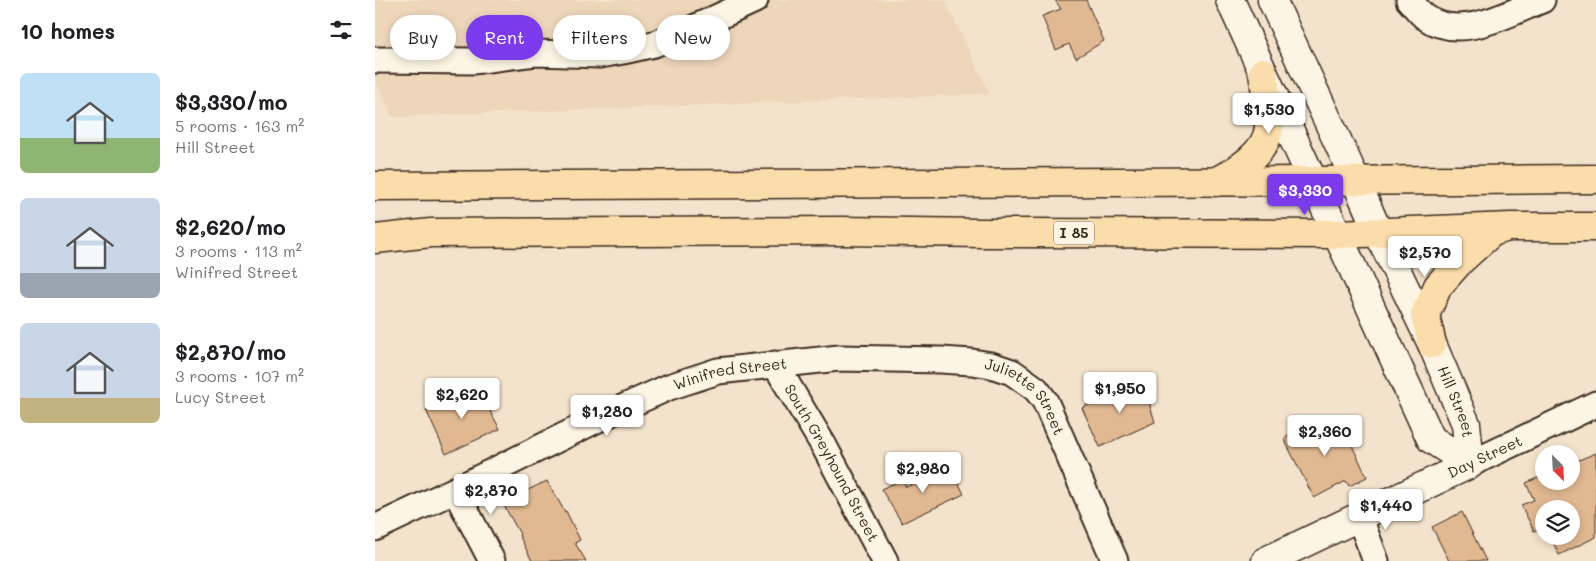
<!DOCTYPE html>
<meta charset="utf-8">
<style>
body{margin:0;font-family:Mali,sans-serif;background:#f6f6f6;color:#202124;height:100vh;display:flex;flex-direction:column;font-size:19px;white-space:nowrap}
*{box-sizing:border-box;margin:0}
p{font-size:16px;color:#757577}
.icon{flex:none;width:28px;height:28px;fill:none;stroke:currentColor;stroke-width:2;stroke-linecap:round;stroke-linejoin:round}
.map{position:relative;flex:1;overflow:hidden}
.panel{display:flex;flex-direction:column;background:#fff;width:375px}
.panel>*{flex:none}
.hud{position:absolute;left:15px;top:15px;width:475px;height:45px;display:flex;gap:10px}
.needle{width:32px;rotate:156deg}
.buttons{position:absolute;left:1160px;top:445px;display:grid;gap:10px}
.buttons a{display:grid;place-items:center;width:45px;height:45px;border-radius:50%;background:#fff;box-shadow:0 2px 8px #0003;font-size:25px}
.price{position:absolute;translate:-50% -42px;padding:0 11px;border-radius:5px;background:#fff;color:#222;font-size:16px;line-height:32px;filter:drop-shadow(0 1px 2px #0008)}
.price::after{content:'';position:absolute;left:50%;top:30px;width:15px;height:11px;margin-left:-8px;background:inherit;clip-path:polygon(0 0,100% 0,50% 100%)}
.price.on{background:#7c3aed;color:#fff}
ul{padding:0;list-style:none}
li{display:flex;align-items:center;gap:15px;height:125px;padding:0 20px}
li span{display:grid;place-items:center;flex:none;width:140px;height:100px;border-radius:8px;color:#555}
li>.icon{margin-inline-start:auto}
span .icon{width:60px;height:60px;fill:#fffc;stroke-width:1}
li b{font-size:21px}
h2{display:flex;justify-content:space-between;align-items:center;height:60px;padding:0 20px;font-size:21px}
.pill{padding:0 18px;border-radius:22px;background:#fff;box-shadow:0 2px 8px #0003;font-size:18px;line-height:45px}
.pill.on{background:#7c3aed;color:#fff}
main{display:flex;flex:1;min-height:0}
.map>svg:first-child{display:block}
</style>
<main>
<section class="panel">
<h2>10 homes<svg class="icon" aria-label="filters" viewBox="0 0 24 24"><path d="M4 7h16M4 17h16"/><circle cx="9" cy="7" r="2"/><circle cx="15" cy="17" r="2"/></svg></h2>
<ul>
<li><span style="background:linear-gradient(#bfe0f5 65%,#8fb573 0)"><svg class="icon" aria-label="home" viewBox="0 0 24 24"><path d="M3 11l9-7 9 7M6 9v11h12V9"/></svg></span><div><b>$3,330/mo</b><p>5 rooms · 163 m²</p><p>Hill Street</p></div></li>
<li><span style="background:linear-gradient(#c9d6e8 75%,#9aa5b1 0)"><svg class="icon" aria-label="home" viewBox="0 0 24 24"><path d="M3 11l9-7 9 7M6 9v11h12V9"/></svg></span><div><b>$2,620/mo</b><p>3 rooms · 113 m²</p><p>Winifred Street</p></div></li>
<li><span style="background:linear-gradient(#c9d6e8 75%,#c2b280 0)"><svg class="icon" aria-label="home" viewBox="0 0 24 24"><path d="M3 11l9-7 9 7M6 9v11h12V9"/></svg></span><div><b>$2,870/mo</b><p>3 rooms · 107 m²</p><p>Lucy Street</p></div></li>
</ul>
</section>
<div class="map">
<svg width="1221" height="561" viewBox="0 0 1221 561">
<rect width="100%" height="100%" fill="#f4e3cc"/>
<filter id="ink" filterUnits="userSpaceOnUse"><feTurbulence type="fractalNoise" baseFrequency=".02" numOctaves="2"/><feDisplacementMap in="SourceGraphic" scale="10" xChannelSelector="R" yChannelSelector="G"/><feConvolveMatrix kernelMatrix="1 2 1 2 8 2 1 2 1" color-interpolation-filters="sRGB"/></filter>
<g filter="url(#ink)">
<!-- built -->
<path fill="#eed6ba" d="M0,0H570L615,94L17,117L0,78Z"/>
<!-- building -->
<g fill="#e0b891" stroke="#3b2a1e">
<path d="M680,0H711L729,41L701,58L694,44L681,50L667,16L686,9Z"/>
<path d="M767,380L780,422L725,447L707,408Z"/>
<path d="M101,386L125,429L71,454L51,410Z"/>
<path d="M963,416L992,477L974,486L971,481L939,498L909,439L933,423L936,430Z"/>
<path d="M1221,453V537L1184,555L1175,536H1196V509H1169V527L1159,531L1146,505L1159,500L1151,483L1169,475V481H1196V463Z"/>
<path d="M575,466L589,494L527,523L506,489L527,480L531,487Z"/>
<path d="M172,481L190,512L191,511L205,540L200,543L211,561H157L144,535L145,534L127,502Z"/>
<path d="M1087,512L1111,561H1074L1057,527Z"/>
</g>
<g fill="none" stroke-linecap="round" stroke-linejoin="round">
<defs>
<g id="minor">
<path d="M1034,0C1039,5 1044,12 1050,17C1085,42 1132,14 1167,0"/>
<path d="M0,60L98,61L160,53L225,55L248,51L279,44L308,33L380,0"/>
<path id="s1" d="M400,364L449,446L510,561"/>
<path d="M1095,464L1221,404"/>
<path d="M80,490L117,561"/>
<path d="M984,516L1001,561"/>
<path id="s2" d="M0,528L80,490L229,416L294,387L343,371L464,358L566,360L597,362L616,365L637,372L661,389L670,401L740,561"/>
</g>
<g id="tertiary">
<path d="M855,0L1056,439L1095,464"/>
<path id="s3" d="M897,0L981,181L1003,232L1057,344L1091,424L1095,464"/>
<path d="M891,561L1095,464"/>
</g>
<g id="primary">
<path d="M937,181L1221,179"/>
<path d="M962,234L1135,227H1221"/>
<path d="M1057,344L1050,315L1063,286L1086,260L1117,232L1130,228"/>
</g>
<g id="motorway">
<path d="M840,182C861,171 893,153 894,126C894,108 890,89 888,72"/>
<path d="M0,186L937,181"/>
<path d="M0,239L56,233L466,231L608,233L962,234"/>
</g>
</defs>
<!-- minor casing -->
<use href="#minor" stroke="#3b2a1e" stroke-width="29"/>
<!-- tertiary casing -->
<use href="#tertiary" stroke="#3b2a1e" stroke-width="31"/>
<!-- primary casing -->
<use href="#primary" stroke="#3b2a1e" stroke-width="31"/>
<!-- motorway casing -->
<use href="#motorway" stroke="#3b2a1e" stroke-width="31"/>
<!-- minor -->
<use href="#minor" stroke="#fcf5e5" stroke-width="25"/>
<!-- tertiary -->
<use href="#tertiary" stroke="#fcf5e5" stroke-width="28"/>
<!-- primary -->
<use href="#primary" stroke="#fbddab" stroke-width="28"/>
<!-- motorway -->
<use href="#motorway" stroke="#fbddab" stroke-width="28"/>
</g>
</g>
<g text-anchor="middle" stroke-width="4.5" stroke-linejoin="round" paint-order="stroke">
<!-- shield labels -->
<rect fill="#fcf5e5" stroke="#75675a" stroke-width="1" x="679" y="221.5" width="40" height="23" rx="4"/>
<g font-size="14" font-weight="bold" fill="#3b2a1e">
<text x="699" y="238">I 85</text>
</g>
<!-- street labels -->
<g font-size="15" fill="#3b2a1e" stroke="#fcf5e5">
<text dy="5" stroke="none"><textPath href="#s2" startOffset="389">Winifred Street</textPath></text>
<text dy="5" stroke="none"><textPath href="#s2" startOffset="700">Juliette Street</textPath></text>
<text dy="5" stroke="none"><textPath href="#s3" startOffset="442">Hill Street</textPath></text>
<text transform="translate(1110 457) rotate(-25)" y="5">Day Street</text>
<text dy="5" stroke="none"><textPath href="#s1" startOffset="114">South Greyhound Street</textPath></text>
</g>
</g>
</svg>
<div class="buttons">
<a><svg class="needle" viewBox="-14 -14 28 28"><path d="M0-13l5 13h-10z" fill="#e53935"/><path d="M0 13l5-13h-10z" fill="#757577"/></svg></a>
<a><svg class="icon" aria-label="layers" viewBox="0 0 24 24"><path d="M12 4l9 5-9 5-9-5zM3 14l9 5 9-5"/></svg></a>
</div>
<b class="price" style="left:894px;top:135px">$1,530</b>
<b class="price on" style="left:930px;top:216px">$3,330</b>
<b class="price" style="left:1050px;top:278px">$2,570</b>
<b class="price" style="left:745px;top:414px">$1,950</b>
<b class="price" style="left:87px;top:420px">$2,620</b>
<b class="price" style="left:232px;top:437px">$1,280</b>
<b class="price" style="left:950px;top:457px">$2,360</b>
<b class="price" style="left:548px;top:494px">$2,980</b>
<b class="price" style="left:116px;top:516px">$2,870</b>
<b class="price" style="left:1011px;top:531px">$1,440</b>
<div class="hud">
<a class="pill">Buy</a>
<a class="pill on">Rent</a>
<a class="pill">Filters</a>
<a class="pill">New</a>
</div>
</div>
</main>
